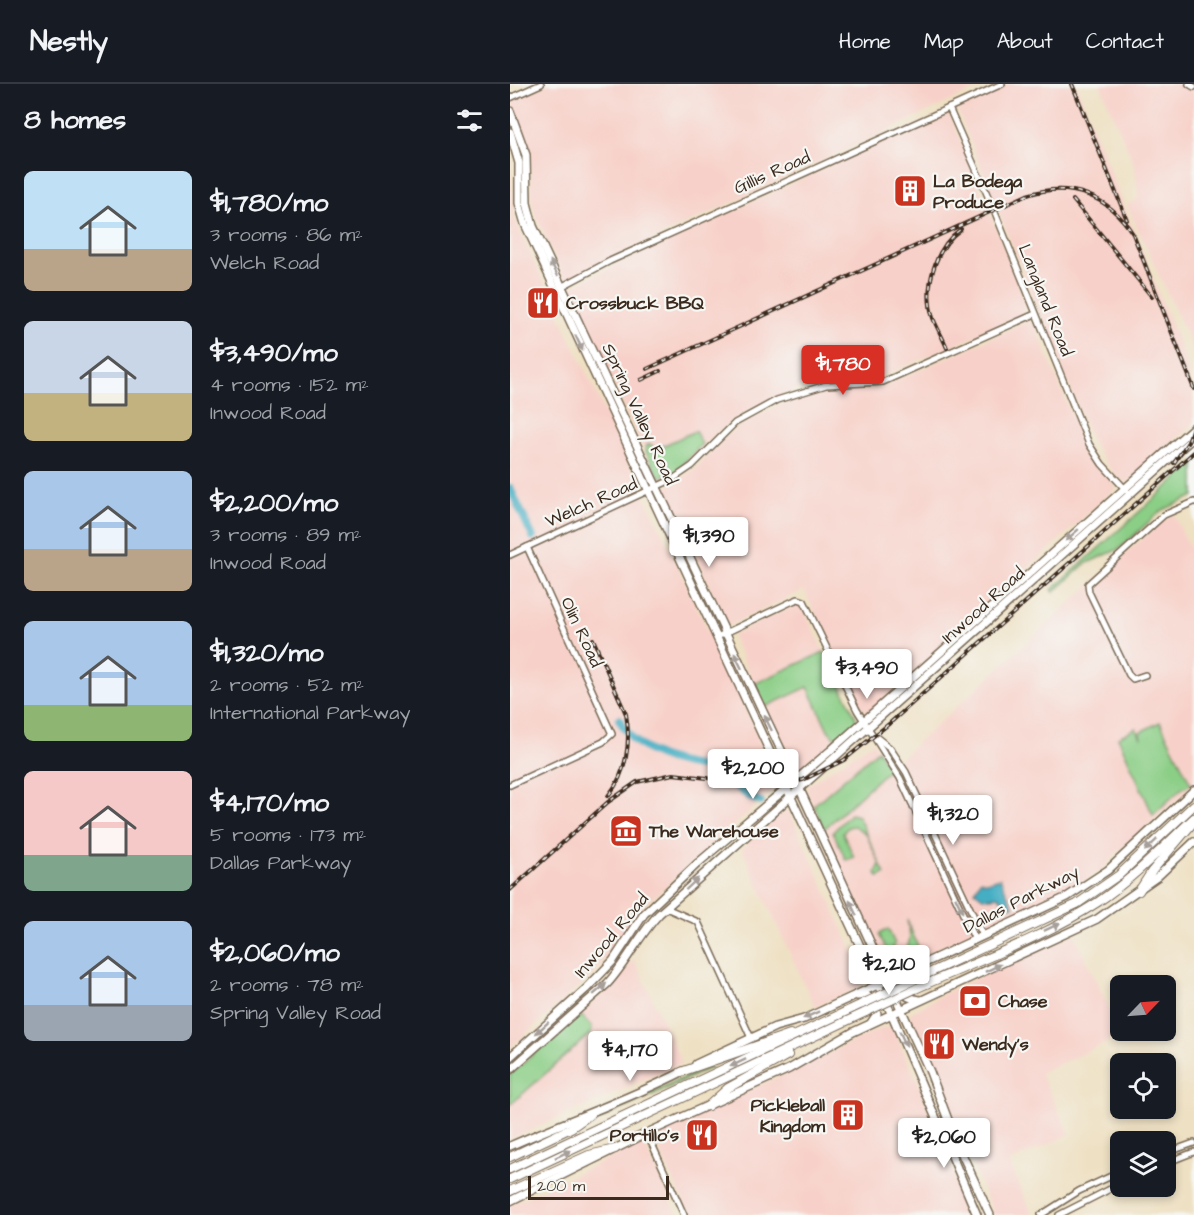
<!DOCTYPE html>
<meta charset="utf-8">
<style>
body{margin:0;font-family:"Architects Daughter",sans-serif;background:#242831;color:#f1f3f6;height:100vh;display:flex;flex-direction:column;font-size:22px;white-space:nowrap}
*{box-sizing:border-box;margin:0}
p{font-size:20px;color:#9ea1a6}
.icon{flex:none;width:33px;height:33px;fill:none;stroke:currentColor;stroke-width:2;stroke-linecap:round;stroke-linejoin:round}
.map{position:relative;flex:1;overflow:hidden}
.panel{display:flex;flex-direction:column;background:#171b24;width:510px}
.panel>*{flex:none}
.needle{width:39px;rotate:65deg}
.controls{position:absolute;left:600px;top:891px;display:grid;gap:12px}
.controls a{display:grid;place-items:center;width:66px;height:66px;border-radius:9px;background:#171b24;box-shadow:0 3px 9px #0003;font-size:30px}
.scale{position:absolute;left:18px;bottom:15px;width:141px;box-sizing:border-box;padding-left:6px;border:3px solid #3b2a1e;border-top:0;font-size:16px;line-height:21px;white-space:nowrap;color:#3b2a1e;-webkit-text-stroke:4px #f6f6f2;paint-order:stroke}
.price{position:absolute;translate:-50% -51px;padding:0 14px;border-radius:6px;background:#fff;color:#222;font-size:20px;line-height:39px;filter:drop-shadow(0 2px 3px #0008)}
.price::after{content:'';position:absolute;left:50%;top:36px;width:18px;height:14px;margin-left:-9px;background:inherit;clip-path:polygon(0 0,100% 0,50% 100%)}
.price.selected{background:#d93025;color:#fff}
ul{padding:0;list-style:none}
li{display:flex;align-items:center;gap:18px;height:150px;padding:0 24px}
li span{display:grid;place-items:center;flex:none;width:168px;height:120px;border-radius:9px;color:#555}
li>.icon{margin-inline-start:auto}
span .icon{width:72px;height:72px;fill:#fffc;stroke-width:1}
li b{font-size:26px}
h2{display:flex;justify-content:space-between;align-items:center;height:72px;padding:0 24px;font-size:26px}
header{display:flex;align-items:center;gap:36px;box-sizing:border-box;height:84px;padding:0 30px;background:#171b24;border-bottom:2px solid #363941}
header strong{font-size:28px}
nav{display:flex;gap:33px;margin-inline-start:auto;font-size:21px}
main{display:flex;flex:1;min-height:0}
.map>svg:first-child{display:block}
</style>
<header>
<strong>Nestly</strong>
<nav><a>Home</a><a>Map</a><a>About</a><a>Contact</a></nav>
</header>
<main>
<section class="panel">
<h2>8 homes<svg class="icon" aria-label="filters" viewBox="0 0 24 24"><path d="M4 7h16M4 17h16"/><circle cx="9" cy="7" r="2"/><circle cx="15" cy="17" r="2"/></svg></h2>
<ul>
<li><span style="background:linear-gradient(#bfe0f5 65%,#b9a48a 0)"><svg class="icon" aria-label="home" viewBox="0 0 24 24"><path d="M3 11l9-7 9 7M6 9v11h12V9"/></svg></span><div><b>$1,780/mo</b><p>3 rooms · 86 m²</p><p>Welch Road</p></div></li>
<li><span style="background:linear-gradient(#c9d6e8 60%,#c2b280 0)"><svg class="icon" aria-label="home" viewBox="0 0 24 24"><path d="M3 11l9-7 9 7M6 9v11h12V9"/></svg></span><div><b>$3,490/mo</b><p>4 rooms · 152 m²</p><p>Inwood Road</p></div></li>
<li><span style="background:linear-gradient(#a9c7e8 65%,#b9a48a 0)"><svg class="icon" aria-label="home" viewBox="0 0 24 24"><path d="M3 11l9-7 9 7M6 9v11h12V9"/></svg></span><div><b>$2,200/mo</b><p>3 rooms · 89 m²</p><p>Inwood Road</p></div></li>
<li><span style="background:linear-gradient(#a9c7e8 70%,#8fb573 0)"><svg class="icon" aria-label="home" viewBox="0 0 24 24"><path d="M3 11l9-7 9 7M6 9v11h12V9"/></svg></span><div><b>$1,320/mo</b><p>2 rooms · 52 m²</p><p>International Parkway</p></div></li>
<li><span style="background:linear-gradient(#f6c9c9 70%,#7fa58c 0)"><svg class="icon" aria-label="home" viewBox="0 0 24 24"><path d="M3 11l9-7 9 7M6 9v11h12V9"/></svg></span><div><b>$4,170/mo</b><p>5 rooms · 173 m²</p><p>Dallas Parkway</p></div></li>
<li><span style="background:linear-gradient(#a9c7e8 70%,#9aa5b1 0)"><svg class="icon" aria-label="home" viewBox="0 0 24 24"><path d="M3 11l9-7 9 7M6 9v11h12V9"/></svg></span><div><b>$2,060/mo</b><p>2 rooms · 78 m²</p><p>Spring Valley Road</p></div></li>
</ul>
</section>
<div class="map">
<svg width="684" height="1131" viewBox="0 0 684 1131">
<rect width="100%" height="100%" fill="#f6f6f2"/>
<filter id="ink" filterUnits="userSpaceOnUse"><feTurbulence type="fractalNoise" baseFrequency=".0167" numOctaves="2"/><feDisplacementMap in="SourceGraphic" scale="12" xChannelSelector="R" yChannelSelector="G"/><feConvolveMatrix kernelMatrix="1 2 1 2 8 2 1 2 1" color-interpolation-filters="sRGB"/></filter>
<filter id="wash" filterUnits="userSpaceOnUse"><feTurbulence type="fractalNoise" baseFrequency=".008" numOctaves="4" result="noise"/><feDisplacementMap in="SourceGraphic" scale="24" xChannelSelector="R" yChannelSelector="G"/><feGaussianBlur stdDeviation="1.35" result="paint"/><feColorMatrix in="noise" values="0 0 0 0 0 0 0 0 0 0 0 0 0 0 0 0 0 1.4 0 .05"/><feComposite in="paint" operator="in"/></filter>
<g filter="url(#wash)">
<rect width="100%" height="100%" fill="#eee0c2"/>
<!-- built -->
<g fill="#f7d1c9">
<path d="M37,0H477L57,195L54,194L26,132L22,118L20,72L2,21L4,15Z"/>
<path d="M497,0H566L674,273L683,308L684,339L618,398L612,397L595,378L581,356L448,27L450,22Z"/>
<path d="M590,0H674L684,9V267L617,121L628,115L625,82Z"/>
<path d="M435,28L440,31L515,216L512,232L365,295L292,303L272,311L228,332L208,348L175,382L153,396L148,395L60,208L62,202Z"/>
<path d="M0,72L4,133L16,161L248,652L267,703L136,820L85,888L0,964Z"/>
<path d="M519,237L524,239L574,362L606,404L360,628L353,626L349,620L294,506L218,542L155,407L156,403L185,385L216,352L243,333L292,311L376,301Z"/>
<path d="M664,430L684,473V701L604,771L595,783L560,807L378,886L313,745L549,529L652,437Z"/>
<path d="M288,520L292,521L314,568L244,600L223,554L224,550Z"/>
<path d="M298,603L318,646L328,657L292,689L285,688L255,623Z"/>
<path d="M363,658L368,666L303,722L297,706L298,701Z"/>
<path d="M274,726L280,729L356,896L353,902L305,923L232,765Z"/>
<path d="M564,850L612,951L530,989L560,1050L499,1078L523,1131H484L399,930L437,908Z"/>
<path d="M124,875L172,979L0,1055V992L103,901Z"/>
<path d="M374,943H380L384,947L407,996L460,1131H180L144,1055L146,1050Z"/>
<path d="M133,1058L168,1131H0V1121Z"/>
</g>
<!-- green -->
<g fill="#8bce86" stroke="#637c52" stroke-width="1.5">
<path d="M185,347L192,360L166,387L149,393L136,368V362L140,360L146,365Z"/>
<path d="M684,379V412L651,427L609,465L575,480L544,508L542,506L545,503Z"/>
<path d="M314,568L346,633V640L328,657L318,646L298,603L255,623L244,600Z"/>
<path d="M650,638L681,700L671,705L643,731L608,653L626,644L631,654L630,648Z"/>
<path d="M368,666L379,685L314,745L304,721Z"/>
<path d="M340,730L348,732L375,790L368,793L366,789L370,780L356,750L344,742L338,743L333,749L344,773L336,776L323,748Z"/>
<path d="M397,836L408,863L387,875H381L369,850L378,845L385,860L383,863L389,867L395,866C403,856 399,846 397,836Z"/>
<path d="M71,931L82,943L81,949L0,1021V991L66,932Z"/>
<path d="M200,982L201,984L75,1042L74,1039L87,1032Z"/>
</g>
<!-- water -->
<path fill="#44aec3" stroke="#406c70" stroke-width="1.5" d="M490,794L503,822L500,823L488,812L474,814L465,807L470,796L477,798Z"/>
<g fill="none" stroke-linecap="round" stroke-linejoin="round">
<!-- river -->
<g stroke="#44aec3" stroke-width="8">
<path d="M0,404L23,453"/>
<path d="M109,635C124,665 151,675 182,681C191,683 201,684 209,688C225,698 231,711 251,718"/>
</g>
</g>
</g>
<g filter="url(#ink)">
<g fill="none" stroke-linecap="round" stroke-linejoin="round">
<defs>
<g id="minor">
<path d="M679,0L684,3"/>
<path d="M0,14L31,0"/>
<path d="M439,24L484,126L579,360L592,380L617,407"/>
<path d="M49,204L100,177L492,0"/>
<path d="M0,471L163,395L182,382L225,339L267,316L316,301L373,298L525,230"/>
<path d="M207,553L283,517L288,515L294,517L347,626L390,694L465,856"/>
<path d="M635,591L623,595L619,591L579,508L578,500L654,431L684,418"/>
<path d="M365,652L380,664L396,688L473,852"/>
<path d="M0,701L93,658L102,650L17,463"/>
<path d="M156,824L188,838L241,954"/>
<path d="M137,1049L174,1131"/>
<path d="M656,1069L684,1059"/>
<path d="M656,1079L684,1068"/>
<path d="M531,1131L569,1107L610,1088"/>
<path d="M549,1131L610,1100"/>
</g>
<g id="major">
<path d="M0,27L16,71L17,119L23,142L292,710L420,988L446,1057L480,1131"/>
<path d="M0,48L9,79V119L15,140L382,931L467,1131"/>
<path d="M394,889C382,905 395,914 410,916"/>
<path d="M348,912L356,911L364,917L367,930L361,939"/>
<path d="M0,973L76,905L103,877L134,830L188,779L320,667L684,343"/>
<path d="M186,980L265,943L294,935L557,813L598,786L684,706"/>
<path d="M0,986L97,900C117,878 129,851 149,830L684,353"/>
<path d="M0,1062C58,1036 118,1016 174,987"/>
<path d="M0,1117L137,1049L279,985L343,948L587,835L647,793L684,758"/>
</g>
<g id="highway">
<path d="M629,807L642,787L682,740"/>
<path d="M402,897L567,820L609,791L684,721"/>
<path d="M405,905C465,878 533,854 588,818C623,795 653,763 684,734"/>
<path d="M171,988L280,950"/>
<path d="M198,1022L218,1004L278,971"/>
<path d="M0,1073L61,1044L81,1030"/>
<path d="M0,1085L352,920"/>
<path d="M0,1095L356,928"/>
<path d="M0,1107L79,1071L105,1065"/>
</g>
</defs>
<!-- minor casing -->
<use href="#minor" stroke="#7a6a57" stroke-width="8"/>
<!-- major casing -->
<use href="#major" stroke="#7a6a57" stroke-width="10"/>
<!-- highway casing -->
<use href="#highway" stroke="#7a6a57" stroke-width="10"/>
<!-- minor -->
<use href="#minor" stroke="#fff" stroke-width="5"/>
<!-- major -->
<use href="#major" stroke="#fff" stroke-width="7"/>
<!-- highway -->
<use href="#highway" stroke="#fff" stroke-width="8"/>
<defs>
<g id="rail">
<path d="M562,0L617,136"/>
<path d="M563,116L642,213"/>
<path d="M437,264C433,254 427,244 423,234C413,204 425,163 451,145"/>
<path d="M137,285L517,111C560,97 598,111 623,150L684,305"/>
<path d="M131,296L150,287"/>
<path d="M664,379L678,358L684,340"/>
<path d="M83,555L116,630C121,658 117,689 98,712"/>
<path d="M0,806L98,718L127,698L163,690L257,701L293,696L334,676L380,639L684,368"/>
</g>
</defs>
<!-- rail casing -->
<use href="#rail" stroke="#3b2a1e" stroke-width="4"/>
<!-- rail -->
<use href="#rail" stroke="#f6f6f2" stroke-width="1.5" stroke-dasharray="4.5" stroke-linecap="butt"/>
<defs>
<g id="highway-bridge">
<path d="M352,920L402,897"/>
<path d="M356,928L405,905"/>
</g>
</defs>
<!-- highway-bridge casing -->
<use href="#highway-bridge" stroke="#7a6a57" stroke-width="10" stroke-linecap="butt"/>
<!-- highway-bridge -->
<use href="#highway-bridge" stroke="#fff" stroke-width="8"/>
</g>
<!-- one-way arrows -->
<defs><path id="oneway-solid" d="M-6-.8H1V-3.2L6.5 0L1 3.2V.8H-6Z" transform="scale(1.5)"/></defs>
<g fill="#a79f9a">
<use href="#oneway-solid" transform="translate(44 184) rotate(-116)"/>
<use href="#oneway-solid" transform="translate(69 259) rotate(65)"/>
<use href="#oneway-solid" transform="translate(562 451) rotate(139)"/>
<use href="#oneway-solid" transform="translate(228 577) rotate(-116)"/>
<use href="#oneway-solid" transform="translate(258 639) rotate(-116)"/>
<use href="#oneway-solid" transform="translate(641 761) rotate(137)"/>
<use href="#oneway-solid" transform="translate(182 800) rotate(-43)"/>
<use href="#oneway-solid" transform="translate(449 821) rotate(65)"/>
<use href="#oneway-solid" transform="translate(343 824) rotate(-115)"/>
<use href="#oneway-solid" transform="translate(542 843) rotate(-25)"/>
<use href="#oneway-solid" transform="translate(483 884) rotate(-25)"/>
<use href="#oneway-solid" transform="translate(90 905) rotate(-41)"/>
<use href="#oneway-solid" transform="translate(301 931) rotate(156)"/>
<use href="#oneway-solid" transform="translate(32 944) rotate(138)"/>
<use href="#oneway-solid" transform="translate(393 955) rotate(66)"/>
<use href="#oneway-solid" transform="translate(228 979) rotate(155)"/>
<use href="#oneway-solid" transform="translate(53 1070) rotate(-25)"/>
</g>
</g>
<!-- icons -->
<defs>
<symbol id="building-square" viewBox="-11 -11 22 22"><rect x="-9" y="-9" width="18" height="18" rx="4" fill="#c8321e" stroke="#f6f6f2"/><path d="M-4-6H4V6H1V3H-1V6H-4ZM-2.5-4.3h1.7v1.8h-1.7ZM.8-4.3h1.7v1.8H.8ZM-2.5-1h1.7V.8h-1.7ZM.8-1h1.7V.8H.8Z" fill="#fff"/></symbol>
<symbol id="restaurant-square" viewBox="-11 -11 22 22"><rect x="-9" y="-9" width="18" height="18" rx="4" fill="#c8321e" stroke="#f6f6f2"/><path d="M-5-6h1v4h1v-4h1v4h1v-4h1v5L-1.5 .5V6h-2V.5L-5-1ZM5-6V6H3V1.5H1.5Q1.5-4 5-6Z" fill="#fff"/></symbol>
<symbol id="museum-square" viewBox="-11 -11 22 22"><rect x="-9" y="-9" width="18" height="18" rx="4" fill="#c8321e" stroke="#f6f6f2"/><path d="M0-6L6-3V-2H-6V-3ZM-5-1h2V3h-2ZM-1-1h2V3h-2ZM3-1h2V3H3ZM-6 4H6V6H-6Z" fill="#fff"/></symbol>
<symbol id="bank-square" viewBox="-11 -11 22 22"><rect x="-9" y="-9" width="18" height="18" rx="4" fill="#c8321e" stroke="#f6f6f2"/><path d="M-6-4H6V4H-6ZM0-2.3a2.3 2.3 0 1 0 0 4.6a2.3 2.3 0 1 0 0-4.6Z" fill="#fff"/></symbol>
</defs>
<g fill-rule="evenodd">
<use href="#building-square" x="381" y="88" width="38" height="38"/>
<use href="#restaurant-square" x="14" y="200" width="38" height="38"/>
<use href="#museum-square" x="97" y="728" width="38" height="38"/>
<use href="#bank-square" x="446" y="898" width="38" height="38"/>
<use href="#restaurant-square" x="410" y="941" width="38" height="38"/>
<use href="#building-square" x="319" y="1012" width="38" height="38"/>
<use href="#restaurant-square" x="173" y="1032" width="38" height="38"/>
</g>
<g text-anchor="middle" stroke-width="4.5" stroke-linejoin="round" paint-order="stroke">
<!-- street labels -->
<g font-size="18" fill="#3b2a1e" stroke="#f6f6f2">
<text transform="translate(262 88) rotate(-24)" y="6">Gillis Road</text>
<text transform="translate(536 216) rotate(68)" y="6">Langland Road</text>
<text transform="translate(130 330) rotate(65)" y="6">Spring Valley Road</text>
<text transform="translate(81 418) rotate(-24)" y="6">Welch Road</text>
<text transform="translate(473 521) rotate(-42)" y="6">Inwood Road</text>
<text transform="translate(72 548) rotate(65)" y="6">Olin Road</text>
<text transform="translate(511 815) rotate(-27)" y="6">Dallas Parkway</text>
<text transform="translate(101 851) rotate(-50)" y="6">Inwood Road</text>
</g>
<!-- poi labels -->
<g font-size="18" font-weight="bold" fill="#3b2a1e" stroke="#f6f6f2" text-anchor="start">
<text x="423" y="103">La Bodega<tspan x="423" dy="21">Produce</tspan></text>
<text x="56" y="225">Crossbuck BBQ</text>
<text x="139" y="753">The Warehouse</text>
<text x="488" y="923">Chase</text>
<text x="452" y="966">Wendy's</text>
<text x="315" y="1027" text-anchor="end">Pickleball<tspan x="315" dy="21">Kingdom</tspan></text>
<text x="169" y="1057" text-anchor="end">Portillo's</text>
</g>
</g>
</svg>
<div class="controls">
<a><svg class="needle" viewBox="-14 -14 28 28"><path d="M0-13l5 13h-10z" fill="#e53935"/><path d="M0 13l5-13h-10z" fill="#9ea1a6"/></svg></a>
<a><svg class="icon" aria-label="locate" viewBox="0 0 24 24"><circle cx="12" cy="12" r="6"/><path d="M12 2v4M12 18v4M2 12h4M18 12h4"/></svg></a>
<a><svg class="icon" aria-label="layers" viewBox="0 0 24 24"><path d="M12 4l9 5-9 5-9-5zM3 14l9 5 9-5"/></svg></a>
</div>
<div class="scale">200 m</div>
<b class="price selected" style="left:333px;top:312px">$1,780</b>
<b class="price" style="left:199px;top:484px">$1,390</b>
<b class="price" style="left:357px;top:616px">$3,490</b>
<b class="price" style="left:243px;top:716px">$2,200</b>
<b class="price" style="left:443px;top:762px">$1,320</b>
<b class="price" style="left:379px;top:912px">$2,210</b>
<b class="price" style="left:120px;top:998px">$4,170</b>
<b class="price" style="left:434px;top:1085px">$2,060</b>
</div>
</main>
